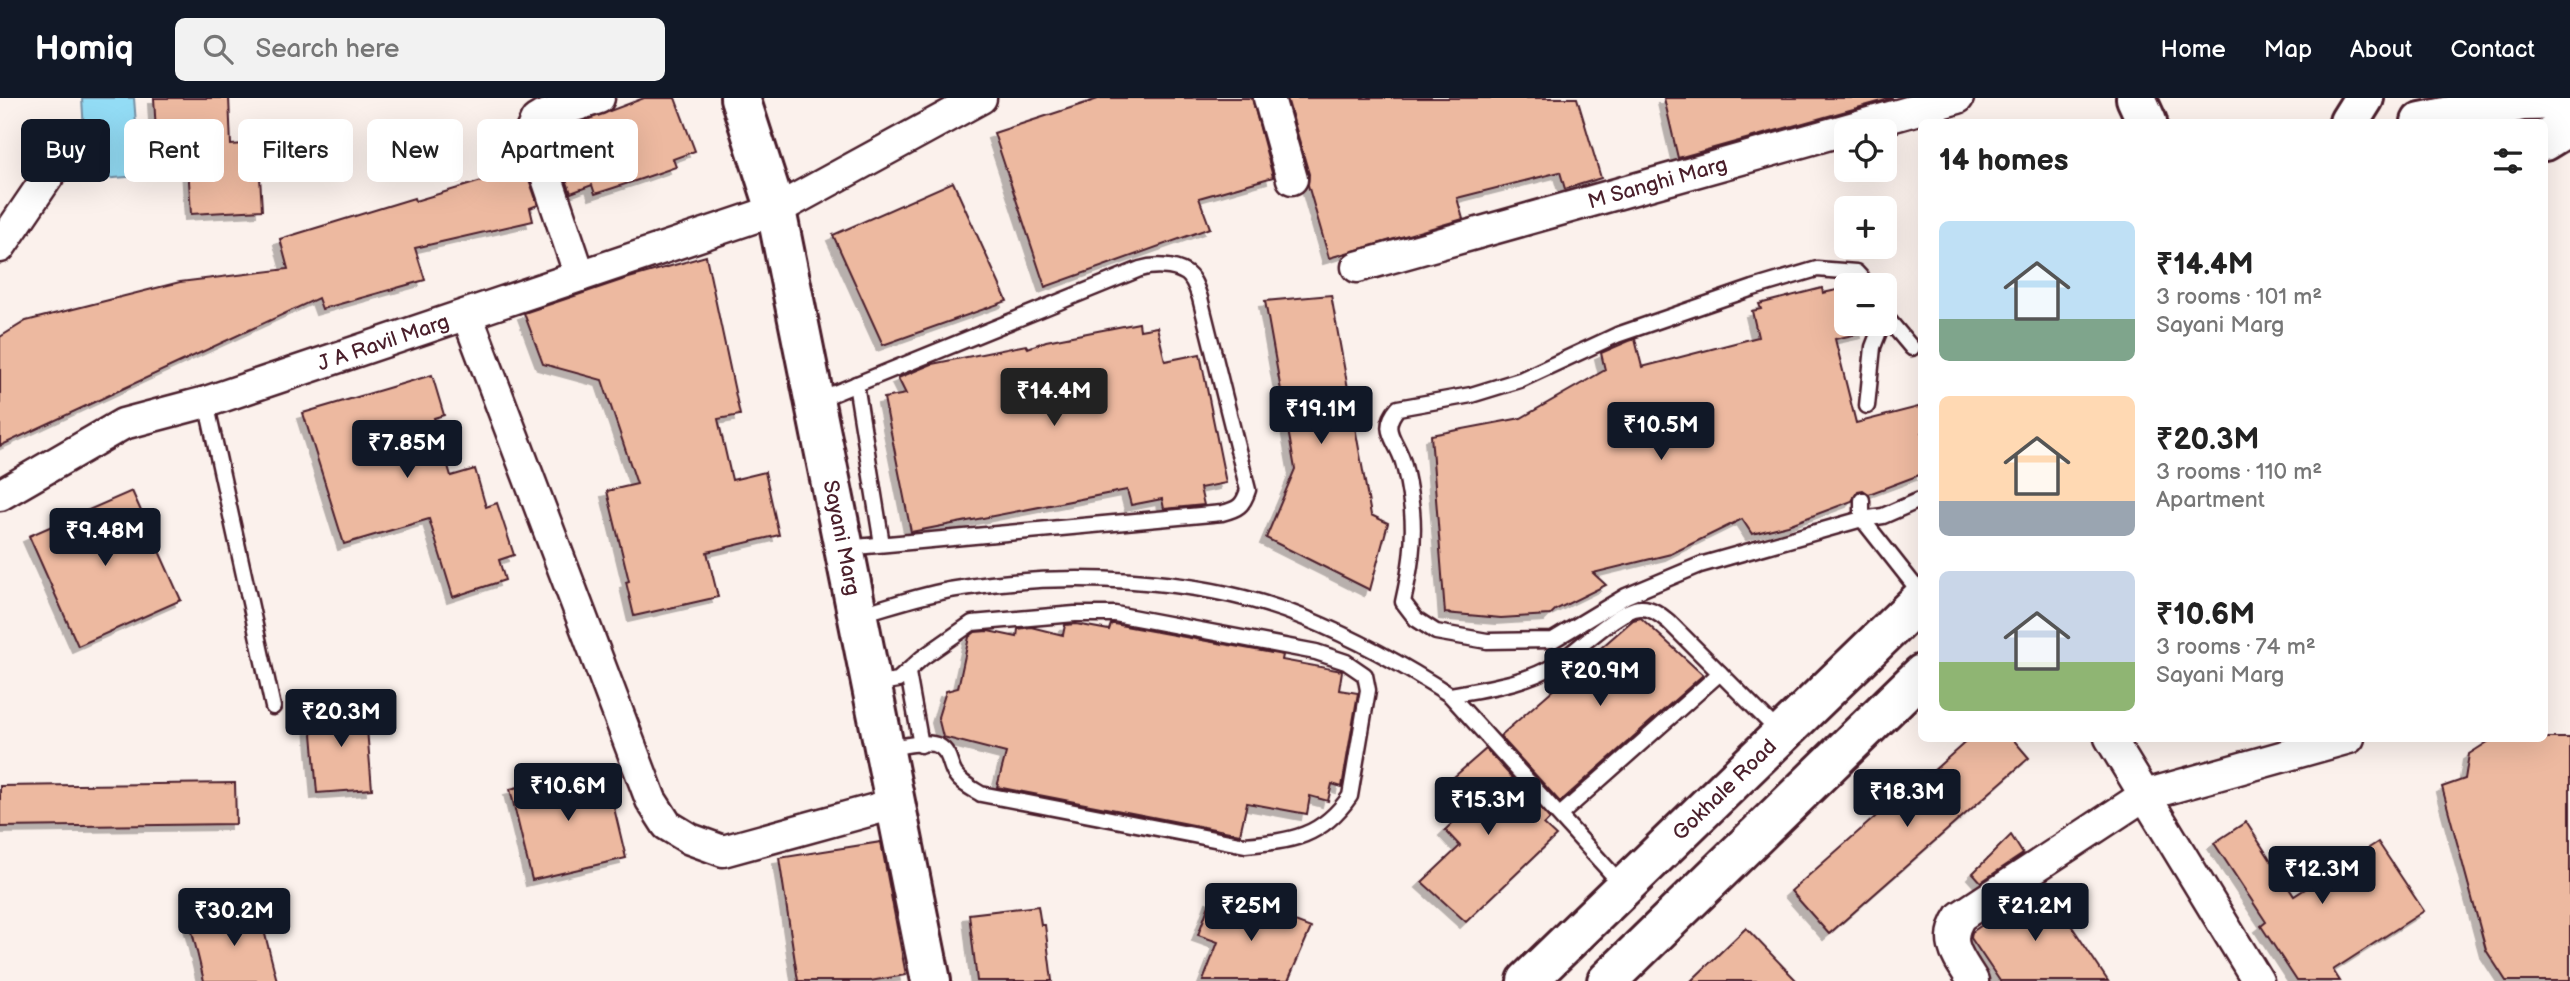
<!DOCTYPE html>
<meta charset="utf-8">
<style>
body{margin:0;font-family:"Balsamiq Sans",sans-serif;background:#f2f2f2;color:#222;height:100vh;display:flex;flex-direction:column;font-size:26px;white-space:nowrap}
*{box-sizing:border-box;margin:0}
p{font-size:23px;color:#767676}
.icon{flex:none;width:38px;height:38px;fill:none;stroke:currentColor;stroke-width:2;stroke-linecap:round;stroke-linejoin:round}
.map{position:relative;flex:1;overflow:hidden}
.details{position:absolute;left:1918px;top:21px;width:630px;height:623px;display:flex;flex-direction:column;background:#fff;border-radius:10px;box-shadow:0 7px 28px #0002}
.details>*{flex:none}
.guide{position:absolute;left:21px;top:21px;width:665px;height:63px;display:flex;gap:14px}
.fabs{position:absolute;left:1834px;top:21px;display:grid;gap:14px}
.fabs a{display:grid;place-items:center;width:63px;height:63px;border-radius:10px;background:#fff;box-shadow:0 7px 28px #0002;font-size:35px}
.price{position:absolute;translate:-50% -60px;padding:0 16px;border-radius:7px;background:#111827;color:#fff;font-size:23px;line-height:46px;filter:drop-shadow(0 2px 4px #0008)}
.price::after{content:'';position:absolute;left:50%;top:42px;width:21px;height:16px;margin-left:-10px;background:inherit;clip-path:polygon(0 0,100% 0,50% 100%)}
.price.active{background:#222;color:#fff}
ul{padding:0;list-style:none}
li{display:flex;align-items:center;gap:21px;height:175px;padding:0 21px}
li span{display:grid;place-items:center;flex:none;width:196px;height:140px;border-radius:10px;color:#555}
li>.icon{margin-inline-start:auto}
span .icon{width:84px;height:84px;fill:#fffc;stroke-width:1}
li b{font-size:30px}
h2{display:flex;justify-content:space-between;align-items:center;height:84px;padding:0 21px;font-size:30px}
.chip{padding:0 24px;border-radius:10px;background:#fff;box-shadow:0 7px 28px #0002;font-size:24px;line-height:63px}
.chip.active{background:#111827;color:#fff}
header{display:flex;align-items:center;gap:42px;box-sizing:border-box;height:98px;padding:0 35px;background:#111827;color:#fff}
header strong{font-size:33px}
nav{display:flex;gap:38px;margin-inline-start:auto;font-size:24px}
.search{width:490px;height:63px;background:#f2f2f2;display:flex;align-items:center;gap:18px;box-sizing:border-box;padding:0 24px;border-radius:10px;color:#767676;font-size:26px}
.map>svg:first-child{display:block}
</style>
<header>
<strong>Homiq</strong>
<div class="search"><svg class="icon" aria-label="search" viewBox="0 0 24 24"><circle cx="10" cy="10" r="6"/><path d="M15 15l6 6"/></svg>Search here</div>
<nav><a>Home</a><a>Map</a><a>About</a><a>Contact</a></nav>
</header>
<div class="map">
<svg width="2570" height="883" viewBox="0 0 2570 883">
<defs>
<filter id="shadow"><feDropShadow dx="-6" dy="6" stdDeviation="0" flood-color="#0004"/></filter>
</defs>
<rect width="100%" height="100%" fill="#fbf1ec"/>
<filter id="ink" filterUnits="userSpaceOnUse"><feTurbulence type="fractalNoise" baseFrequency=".0143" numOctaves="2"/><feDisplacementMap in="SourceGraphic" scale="14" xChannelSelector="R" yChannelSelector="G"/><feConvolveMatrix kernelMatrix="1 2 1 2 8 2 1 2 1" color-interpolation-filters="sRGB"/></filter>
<g filter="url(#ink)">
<!-- water -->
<path fill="#93dcf5" stroke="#7690a4" stroke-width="2" d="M82,0H134L140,78L87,82Z"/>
<!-- building -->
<g fill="#edb9a0" stroke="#4a1f2b" stroke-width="2" filter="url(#shadow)">
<path d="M154,0H229L231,47L258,45L262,112L191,116L187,50L157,51Z"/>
<path d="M644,0H675L695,53L673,61L676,69L641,81L595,96L592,87L571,95L553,45L570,39L567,29Z"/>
<path d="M1101,0H1252L1273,79L1199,100L1210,130L1045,189L994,35Z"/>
<path d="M1287,0H1577L1601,80L1565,91L1560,74L1457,100L1463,121L1329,160L1308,87L1309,76Z"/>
<path d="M1664,0H1893L1678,60Z"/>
<path d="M525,70L538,107L530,110L533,123L415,150L425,182L322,211L318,200L0,348V239L26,223L180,184L288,171L280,141L414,100L415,103Z"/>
<path d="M953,84L1007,203L883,247L833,137Z"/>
<path d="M706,158L740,317L718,321L732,382L765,374L779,437L707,454L718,499L634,518L626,484L629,483L607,393L637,386L602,282L543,266L524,215L622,182Z"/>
<path d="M1822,190L1823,195L1846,190V226H1865L1867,234L1835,241L1856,325L1922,308V376L1869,396L1863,392L1858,393L1852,403L1788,427L1752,436L1742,421L1671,456L1593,475L1606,487L1555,512L1550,517L1501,520L1445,515L1431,337L1521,320L1605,272L1601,255L1629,243L1635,241L1642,269L1758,239L1752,213L1761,211L1759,206Z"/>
<path d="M1331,197L1371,417L1388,425L1370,492L1266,440L1295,371L1265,203Z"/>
<path d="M1139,225L1140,232L1157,229L1165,263L1200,256L1226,385L1200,390L1204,407L1164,411L1162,401L1131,407L1127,392L911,434L884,300L906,296L898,280L932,266L1026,247L1028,250L1046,243Z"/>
<path d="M432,277L444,317L434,320L451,378L475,371L486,409L497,405L514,457L499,462L505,482L453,499L429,421L344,446L303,315Z"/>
<path d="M132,393L181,502L78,548L29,438Z"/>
<path d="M1641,520L1703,577L1560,704L1500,638L1633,522Z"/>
<path d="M1076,526L1109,532L1111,526H1114L1283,557L1282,562L1342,573L1339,592L1358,595L1342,689L1332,686L1328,703L1310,698L1307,716L1247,705L1240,736L997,689L1006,655L943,639L938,619L946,593L958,590L969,539L975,534L988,533L1017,539L1018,531L1031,529L1063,537L1065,527Z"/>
<path d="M365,607L372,691L317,695L310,612Z"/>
<path d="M1970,640H2012L2029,660L1829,836L1791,793L1892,704L1895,707Z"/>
<path d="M2494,640H2570V883H2506L2486,852L2442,689L2465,681L2469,656Z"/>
<path d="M1486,651L1550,721L1544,727L1556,738L1466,824L1422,784L1460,748L1445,732L1468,710L1447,685Z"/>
<path d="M604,668L626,760L532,782L510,691Z"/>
<path d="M235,685L236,726L0,729V688Z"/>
<path d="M2246,724L2294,798L2378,744L2424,813L2333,872L2340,883H2297L2261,828L2266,824L2214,745Z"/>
<path d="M2011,737L2023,756L1981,784L1973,775Z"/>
<path d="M881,744L906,877L870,883H798L779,760Z"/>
<path d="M2043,785L2108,883H2000L1971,840L1972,834Z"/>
<path d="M1212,799L1235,807L1237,802L1311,830L1288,883H1203L1218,844L1198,837Z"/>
<path d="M1038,808L1041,827H1045L1052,883H977L969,816Z"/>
<path d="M258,809L277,883H204L190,825Z"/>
<path d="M1746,830L1797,883H1691Z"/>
</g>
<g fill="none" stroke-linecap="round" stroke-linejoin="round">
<defs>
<g id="lane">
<path d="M1868,187L1856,174L1817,171L1753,190L1617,237L1520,282L1471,297L1398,310C1379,332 1396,341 1403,364C1407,378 1410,397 1412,412C1415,444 1410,473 1403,504L1416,521L1436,534L1487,543L1553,542L1626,498L1700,467L1862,421L1922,497"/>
<path d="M1885,218L1912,250"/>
<path d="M856,286L882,446"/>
<path d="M815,303L1140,171C1153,167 1173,167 1186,175C1194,180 1197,192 1200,200L1248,392C1243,408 1238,411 1222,415L845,450"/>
<path d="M206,304L273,609"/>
<path d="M1867,308L1873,249L1882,226"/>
<path d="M1862,402V421L1883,418L1922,401"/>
<path d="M858,517C890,508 923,496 956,491C1064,473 1204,478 1305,520C1356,541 1404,567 1450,597C1485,590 1524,586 1555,567C1575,555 1618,511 1640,510C1651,509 1661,517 1669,524L1780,635"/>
<path d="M908,575L921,647"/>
<path d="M874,586L898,582L922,560L972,525L1075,516H1115L1316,554L1346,564L1365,577L1368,592L1350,698C1322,739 1292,743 1245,747L981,696C971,690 962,686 955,676C949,667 951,655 939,648C926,641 900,649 885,651"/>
<path d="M1450,597L1623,788"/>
<path d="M1560,717L1720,575"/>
</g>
<g id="street">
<path d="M1269,0L1292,81"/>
<path d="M0,149L53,71"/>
<path id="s1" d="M1357,169L1958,0"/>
<path d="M580,178L531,33L536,22L541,19L599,0"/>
<path d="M467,217L651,702L667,727L690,741L723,753L894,706"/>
<path id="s2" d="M0,397L123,326L206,304L776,112L981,0"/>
<path d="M2110,640L2258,883"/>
<path d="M1973,883C1959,860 1943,844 1961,818L2145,697L2349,640"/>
</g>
<g id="secondary">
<path id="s3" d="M740,0L776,112L931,883"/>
<path d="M2136,0L2147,24"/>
<path d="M2349,24L2364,0"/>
<path d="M2421,24L2523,3L2570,2"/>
<path d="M2544,43L2570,27"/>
<path id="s4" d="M1527,883L1922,500"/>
<path d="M1607,883L1922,576"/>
</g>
</defs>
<!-- lane casing -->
<use href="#lane" stroke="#4a1f2b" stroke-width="19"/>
<!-- street casing -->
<use href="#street" stroke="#4a1f2b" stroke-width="35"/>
<!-- secondary casing -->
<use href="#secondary" stroke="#4a1f2b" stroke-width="44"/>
<!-- lane -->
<use href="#lane" stroke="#fff" stroke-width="14"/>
<!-- street -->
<use href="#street" stroke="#fff" stroke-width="30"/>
<!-- secondary -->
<use href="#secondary" stroke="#fff" stroke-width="38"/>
</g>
</g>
<g text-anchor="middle" stroke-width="5" stroke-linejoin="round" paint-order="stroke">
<!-- street labels -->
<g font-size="21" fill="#4a1f2b" stroke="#fff">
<text dy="7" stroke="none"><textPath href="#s1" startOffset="312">M Sanghi Marg</textPath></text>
<text dy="7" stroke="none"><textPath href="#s2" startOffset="415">J A Ravil Marg</textPath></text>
<text dy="7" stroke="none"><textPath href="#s3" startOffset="452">Sayani Marg</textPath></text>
<text dy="7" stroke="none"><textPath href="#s4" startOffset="275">Gokhale Road</textPath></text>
</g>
</g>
</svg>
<div class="fabs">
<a><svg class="icon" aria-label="locate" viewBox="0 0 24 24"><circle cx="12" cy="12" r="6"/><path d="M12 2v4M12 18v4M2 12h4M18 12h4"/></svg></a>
<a>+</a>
<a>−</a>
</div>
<b class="price active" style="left:1054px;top:330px">₹14.4M</b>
<b class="price" style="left:1321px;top:348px">₹19.1M</b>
<b class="price" style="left:1661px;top:364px">₹10.5M</b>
<b class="price" style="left:407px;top:382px">₹7.85M</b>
<b class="price" style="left:105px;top:470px">₹9.48M</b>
<b class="price" style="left:1600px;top:610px">₹20.9M</b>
<b class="price" style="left:341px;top:651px">₹20.3M</b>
<b class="price" style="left:568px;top:725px">₹10.6M</b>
<b class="price" style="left:1907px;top:731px">₹18.3M</b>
<b class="price" style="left:1488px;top:739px">₹15.3M</b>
<b class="price" style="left:2322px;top:808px">₹12.3M</b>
<b class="price" style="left:1251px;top:845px">₹25M</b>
<b class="price" style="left:2035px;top:845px">₹21.2M</b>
<b class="price" style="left:234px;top:850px">₹30.2M</b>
<div class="guide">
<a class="chip active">Buy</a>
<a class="chip">Rent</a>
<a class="chip">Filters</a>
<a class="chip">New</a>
<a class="chip">Apartment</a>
</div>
<section class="details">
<h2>14 homes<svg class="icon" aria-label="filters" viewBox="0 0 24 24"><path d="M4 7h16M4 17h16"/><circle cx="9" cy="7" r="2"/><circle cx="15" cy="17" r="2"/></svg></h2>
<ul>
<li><span style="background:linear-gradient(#bfe0f5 70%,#7fa58c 0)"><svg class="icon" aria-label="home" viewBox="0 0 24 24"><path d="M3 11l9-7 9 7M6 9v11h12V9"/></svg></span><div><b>₹14.4M</b><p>3 rooms · 101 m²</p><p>Sayani Marg</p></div></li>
<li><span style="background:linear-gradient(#ffd9b3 75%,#9aa5b1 0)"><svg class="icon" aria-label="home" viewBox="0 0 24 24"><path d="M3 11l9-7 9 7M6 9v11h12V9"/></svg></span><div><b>₹20.3M</b><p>3 rooms · 110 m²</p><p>Apartment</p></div></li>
<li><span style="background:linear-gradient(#c9d6e8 65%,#8fb573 0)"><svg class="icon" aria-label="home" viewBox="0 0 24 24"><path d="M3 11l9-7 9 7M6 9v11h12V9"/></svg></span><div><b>₹10.6M</b><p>3 rooms · 74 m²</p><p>Sayani Marg</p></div></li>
</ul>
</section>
</div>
